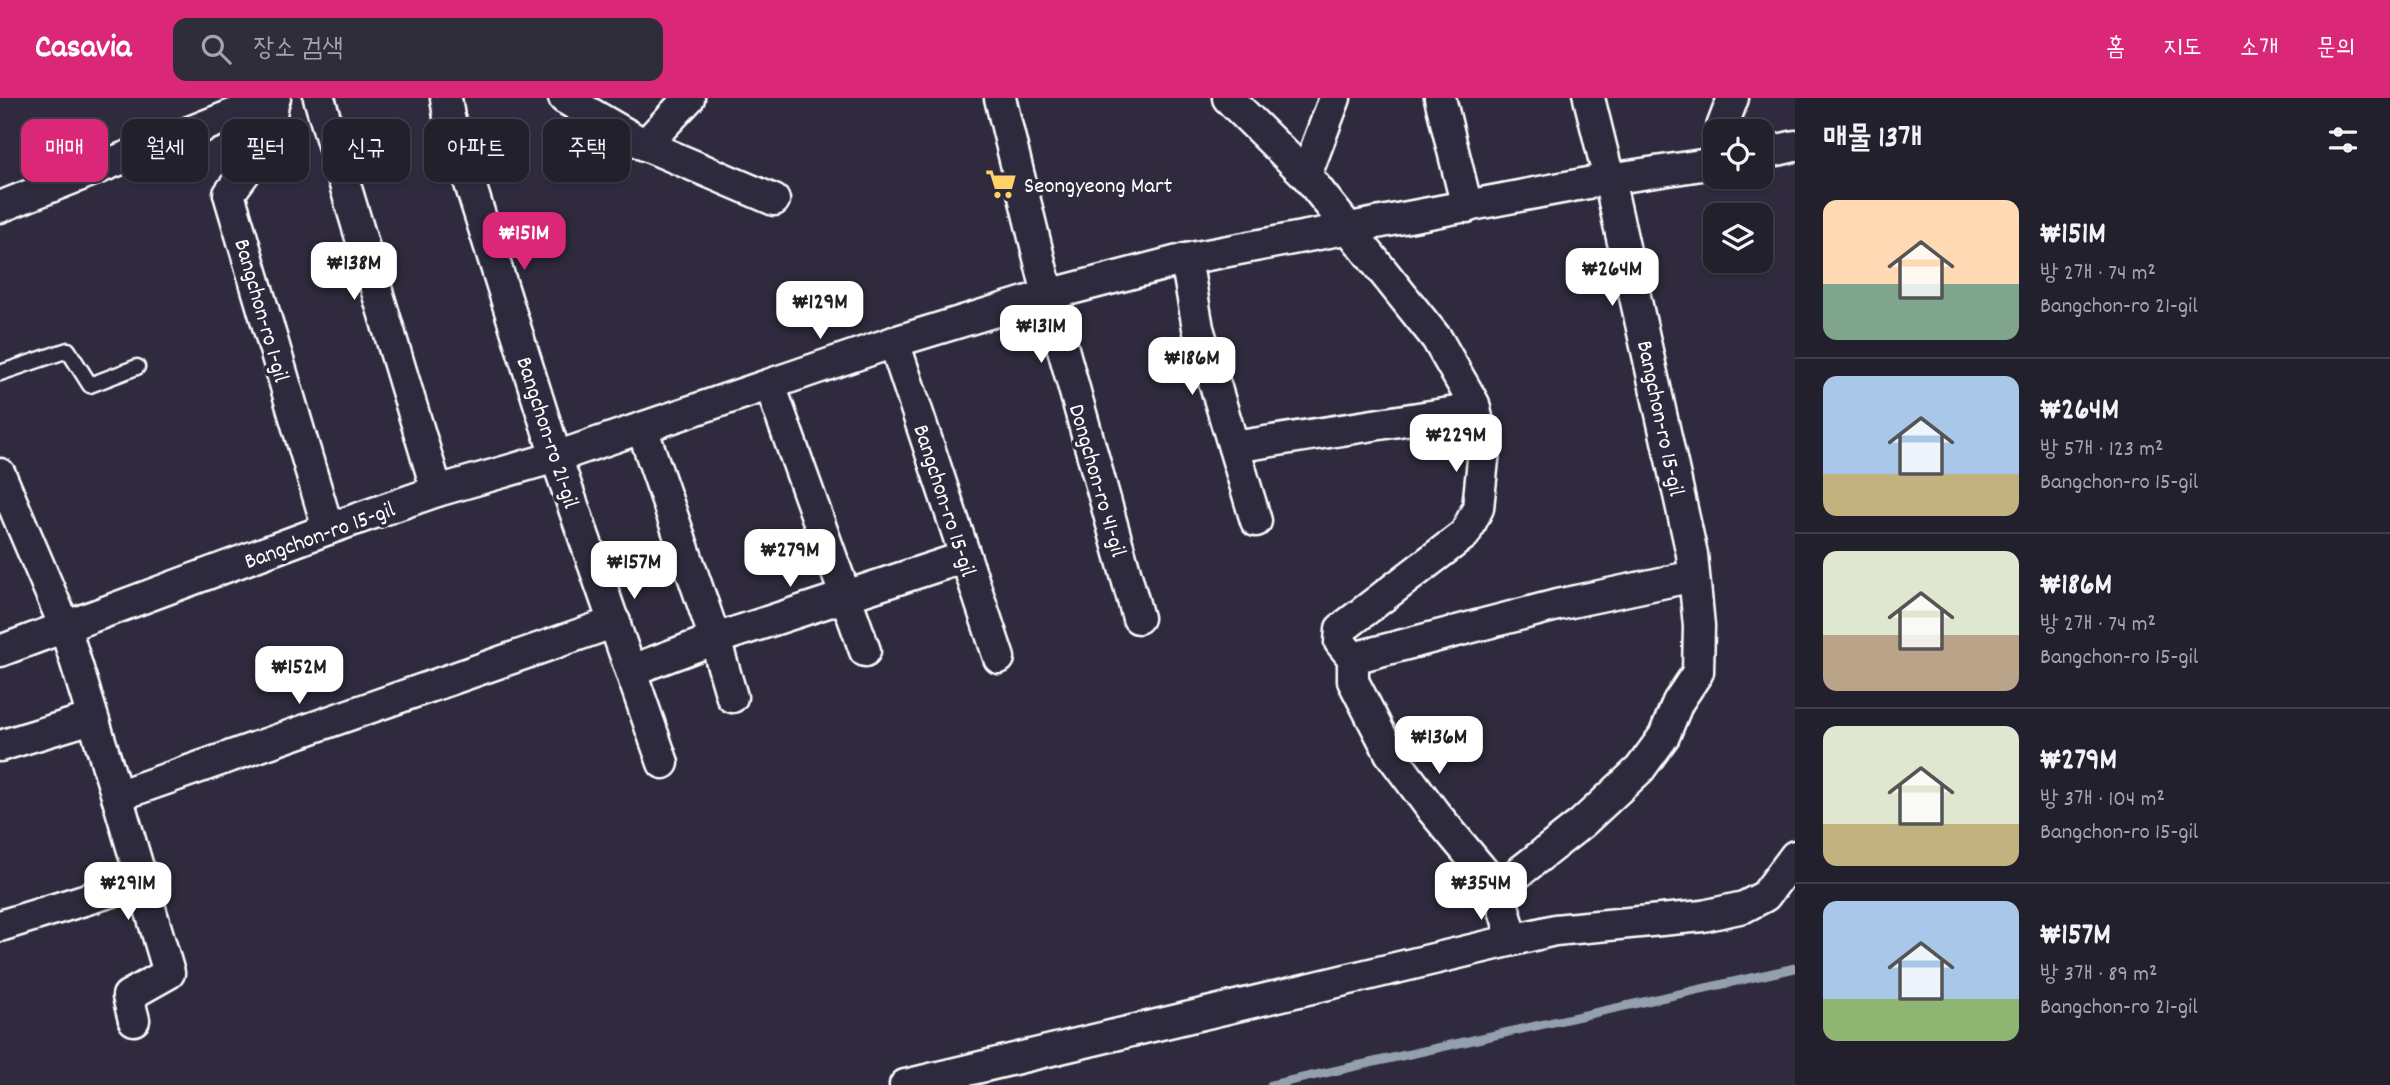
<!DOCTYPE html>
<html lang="ko">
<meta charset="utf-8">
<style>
body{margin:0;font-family:Dekko,"Poor Story",sans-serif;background:#2f2d3a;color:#f1f3f6;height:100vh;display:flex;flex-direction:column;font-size:26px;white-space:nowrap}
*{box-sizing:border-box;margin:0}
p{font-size:23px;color:#a3a3aa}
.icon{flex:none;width:38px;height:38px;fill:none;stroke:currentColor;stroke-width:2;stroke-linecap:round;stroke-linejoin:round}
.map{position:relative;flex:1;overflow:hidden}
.drawer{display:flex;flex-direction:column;background:#23202e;width:595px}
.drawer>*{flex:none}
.top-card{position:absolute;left:21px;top:21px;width:665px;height:63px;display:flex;gap:14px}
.tools{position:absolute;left:1703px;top:21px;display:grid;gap:14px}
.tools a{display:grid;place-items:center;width:70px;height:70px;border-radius:14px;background:#23202e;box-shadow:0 2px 5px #0004,0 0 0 2px #403e4a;font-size:35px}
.price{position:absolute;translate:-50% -60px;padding:0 16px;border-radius:14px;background:#fff;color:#222;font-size:23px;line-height:46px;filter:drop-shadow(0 2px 4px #0008)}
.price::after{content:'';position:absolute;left:50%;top:42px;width:21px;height:16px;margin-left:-10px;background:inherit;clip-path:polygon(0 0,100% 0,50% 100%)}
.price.on{background:#db2777;color:#fff}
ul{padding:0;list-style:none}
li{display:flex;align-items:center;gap:21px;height:175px;padding:0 28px}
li+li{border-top:2px solid #403e4a}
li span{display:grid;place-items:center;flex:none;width:196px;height:140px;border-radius:14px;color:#555}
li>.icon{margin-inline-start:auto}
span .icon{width:84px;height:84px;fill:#fffc;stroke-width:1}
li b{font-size:30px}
h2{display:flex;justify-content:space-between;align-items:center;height:84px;padding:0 28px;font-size:30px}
.pill{padding:0 24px;border-radius:14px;background:#23202e;box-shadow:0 2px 5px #0004,0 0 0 2px #403e4a;font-size:24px;line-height:63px}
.pill.on{background:#db2777;color:#fff}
header{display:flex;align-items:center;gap:42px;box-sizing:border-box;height:98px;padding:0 35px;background:#db2777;color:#fff}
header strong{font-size:33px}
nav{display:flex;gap:38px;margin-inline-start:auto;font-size:24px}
.search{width:490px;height:63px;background:#2f2d3a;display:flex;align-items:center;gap:18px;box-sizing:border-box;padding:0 24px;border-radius:14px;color:#a3a3aa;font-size:26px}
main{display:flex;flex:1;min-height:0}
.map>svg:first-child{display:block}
</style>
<header>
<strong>Casavia</strong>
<div class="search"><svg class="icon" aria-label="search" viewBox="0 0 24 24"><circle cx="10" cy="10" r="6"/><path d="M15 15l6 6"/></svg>장소 검색</div>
<nav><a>홈</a><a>지도</a><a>소개</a><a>문의</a></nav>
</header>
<main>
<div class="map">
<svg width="1795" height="987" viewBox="0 0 1795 987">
<rect width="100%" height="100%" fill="#2f2a3d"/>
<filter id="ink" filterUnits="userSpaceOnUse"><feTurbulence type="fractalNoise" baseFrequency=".0143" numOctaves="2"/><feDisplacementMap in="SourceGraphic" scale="14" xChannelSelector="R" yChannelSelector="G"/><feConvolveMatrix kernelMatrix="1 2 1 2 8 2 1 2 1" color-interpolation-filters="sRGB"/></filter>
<g filter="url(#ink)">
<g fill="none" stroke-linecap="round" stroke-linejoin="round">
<!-- stream -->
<path stroke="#94a0ae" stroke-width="9" d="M1271,987L1795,870"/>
<defs>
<path id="service" d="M0,275L68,252L90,287L137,269"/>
<g id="minor">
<path d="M319,0L437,393"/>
<path d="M446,0L449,19L556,359L663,665"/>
<path d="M564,0L645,47L774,102"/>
<path d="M1000,0L1048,197L1138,520"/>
<path d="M1228,0L1306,77L1437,241L1474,306L1484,352L1478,410L1465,436L1341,531L1340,544L1353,560"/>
<path d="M1440,0L1467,109"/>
<path d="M274,1L265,47L229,96L328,431"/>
<path d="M1723,33L1722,29L1733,0"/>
<path d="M645,47L689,0"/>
<path d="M1760,56L1795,48"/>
<path d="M1306,77L1335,0"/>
<path d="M0,109L275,0"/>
<path d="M1186,161L1198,230L1256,423"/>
<path d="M894,244L999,560"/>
<path d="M770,287L865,553"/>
<path d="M642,330L715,541L732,599"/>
<path d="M1234,349L1475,311"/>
<path d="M0,376L65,529L117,698L615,524"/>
<path d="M1694,478L1557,507L1353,560V583L1390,655L1433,713L1498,791L1582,725L1640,671L1664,638L1678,604L1698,574L1699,528L1692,456L1609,81L1715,65"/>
<path d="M0,553L328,431L437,393L556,359L894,244L1048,197L1186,161L1609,81L1589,0"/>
<path d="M632,572L715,541L965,459"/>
<path d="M0,648L92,620"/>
<path d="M117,698L169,875L128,898L134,922"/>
<path d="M1498,791L1513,842"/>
<path d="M0,828L142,784"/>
<path d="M905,987L1555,832L1703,818L1744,809L1765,798L1795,758"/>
</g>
</defs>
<!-- service casing -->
<use href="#service" stroke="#fff" stroke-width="19"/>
<!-- minor casing -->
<use href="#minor" stroke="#fff" stroke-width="35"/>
<!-- service -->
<use href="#service" stroke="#2f2a3d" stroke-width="14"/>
<!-- minor -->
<use href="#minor" stroke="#2f2a3d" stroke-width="30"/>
</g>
</g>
<!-- icons -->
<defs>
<symbol id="supermarket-bare" viewBox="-9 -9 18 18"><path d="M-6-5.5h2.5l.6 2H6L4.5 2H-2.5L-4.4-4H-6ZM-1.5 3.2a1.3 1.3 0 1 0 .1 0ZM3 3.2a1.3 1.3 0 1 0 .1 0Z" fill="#ffd166" stroke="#2f2a3d" stroke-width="2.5" paint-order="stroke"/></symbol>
</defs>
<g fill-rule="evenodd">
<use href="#supermarket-bare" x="979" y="64" width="44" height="44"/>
</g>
<g text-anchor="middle" stroke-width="7" stroke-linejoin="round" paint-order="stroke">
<!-- poi labels -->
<g font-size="23" fill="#fff" stroke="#2f2a3d" text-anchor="start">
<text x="1024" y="94">Seongyeong Mart</text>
</g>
<!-- street labels -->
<g font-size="23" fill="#fff" stroke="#2f2a3d">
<text transform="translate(263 212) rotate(74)" y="8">Bangchon-ro 1-gil</text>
<text transform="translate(1662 320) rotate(78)" y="8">Bangchon-ro 15-gil</text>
<text transform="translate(549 334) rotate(72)" y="8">Bangchon-ro 21-gil</text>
<text transform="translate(1099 382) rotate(74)" y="8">Dongchon-ro 41-gil</text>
<text transform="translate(946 402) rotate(72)" y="8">Bangchon-ro 15-gil</text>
<text transform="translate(319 436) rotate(-20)" y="8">Bangchon-ro 15-gil</text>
</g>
</g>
</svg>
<div class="tools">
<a><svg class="icon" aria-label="locate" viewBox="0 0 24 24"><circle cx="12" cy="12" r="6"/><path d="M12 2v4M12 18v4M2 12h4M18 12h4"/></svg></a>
<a><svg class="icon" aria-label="layers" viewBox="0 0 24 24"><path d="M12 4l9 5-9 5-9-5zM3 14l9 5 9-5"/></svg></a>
</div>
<b class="price on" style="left:524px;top:174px">₩151M</b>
<b class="price" style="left:354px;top:204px">₩138M</b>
<b class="price" style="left:1612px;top:210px">₩264M</b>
<b class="price" style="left:820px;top:243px">₩129M</b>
<b class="price" style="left:1041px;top:267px">₩131M</b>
<b class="price" style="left:1192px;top:299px">₩186M</b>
<b class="price" style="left:1456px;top:376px">₩229M</b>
<b class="price" style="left:790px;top:491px">₩279M</b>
<b class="price" style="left:634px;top:503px">₩157M</b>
<b class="price" style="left:299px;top:608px">₩152M</b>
<b class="price" style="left:1439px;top:678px">₩136M</b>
<b class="price" style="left:128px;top:824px">₩291M</b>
<b class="price" style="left:1481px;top:824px">₩354M</b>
<div class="top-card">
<a class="pill on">매매</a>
<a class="pill">월세</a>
<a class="pill">필터</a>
<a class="pill">신규</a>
<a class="pill">아파트</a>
<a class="pill">주택</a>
</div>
</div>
<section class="drawer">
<h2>매물 13개<svg class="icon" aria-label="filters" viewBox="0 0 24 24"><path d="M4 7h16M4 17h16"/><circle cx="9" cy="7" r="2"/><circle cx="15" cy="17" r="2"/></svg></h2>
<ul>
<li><span style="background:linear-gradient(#ffd9b3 60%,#7fa58c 0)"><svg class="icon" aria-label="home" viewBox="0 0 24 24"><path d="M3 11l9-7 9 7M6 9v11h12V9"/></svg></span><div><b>₩151M</b><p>방 2개 · 74 m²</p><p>Bangchon-ro 21-gil</p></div></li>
<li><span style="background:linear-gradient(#a9c7e8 70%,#c2b280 0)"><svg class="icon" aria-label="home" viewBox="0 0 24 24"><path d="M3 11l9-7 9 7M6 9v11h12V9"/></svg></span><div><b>₩264M</b><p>방 5개 · 123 m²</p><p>Bangchon-ro 15-gil</p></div></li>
<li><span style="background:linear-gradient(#dfe7d0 60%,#b9a48a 0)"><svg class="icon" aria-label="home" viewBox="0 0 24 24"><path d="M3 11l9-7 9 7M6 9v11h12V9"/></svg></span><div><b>₩186M</b><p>방 2개 · 74 m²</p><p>Bangchon-ro 15-gil</p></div></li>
<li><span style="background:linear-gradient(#dfe7d0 70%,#c2b280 0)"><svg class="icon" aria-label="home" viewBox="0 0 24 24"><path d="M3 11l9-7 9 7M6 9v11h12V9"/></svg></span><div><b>₩279M</b><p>방 3개 · 104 m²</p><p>Bangchon-ro 15-gil</p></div></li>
<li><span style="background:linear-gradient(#a9c7e8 70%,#8fb573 0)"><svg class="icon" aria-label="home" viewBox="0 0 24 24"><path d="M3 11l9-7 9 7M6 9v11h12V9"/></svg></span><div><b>₩157M</b><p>방 3개 · 89 m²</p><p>Bangchon-ro 21-gil</p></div></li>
</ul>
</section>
</main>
